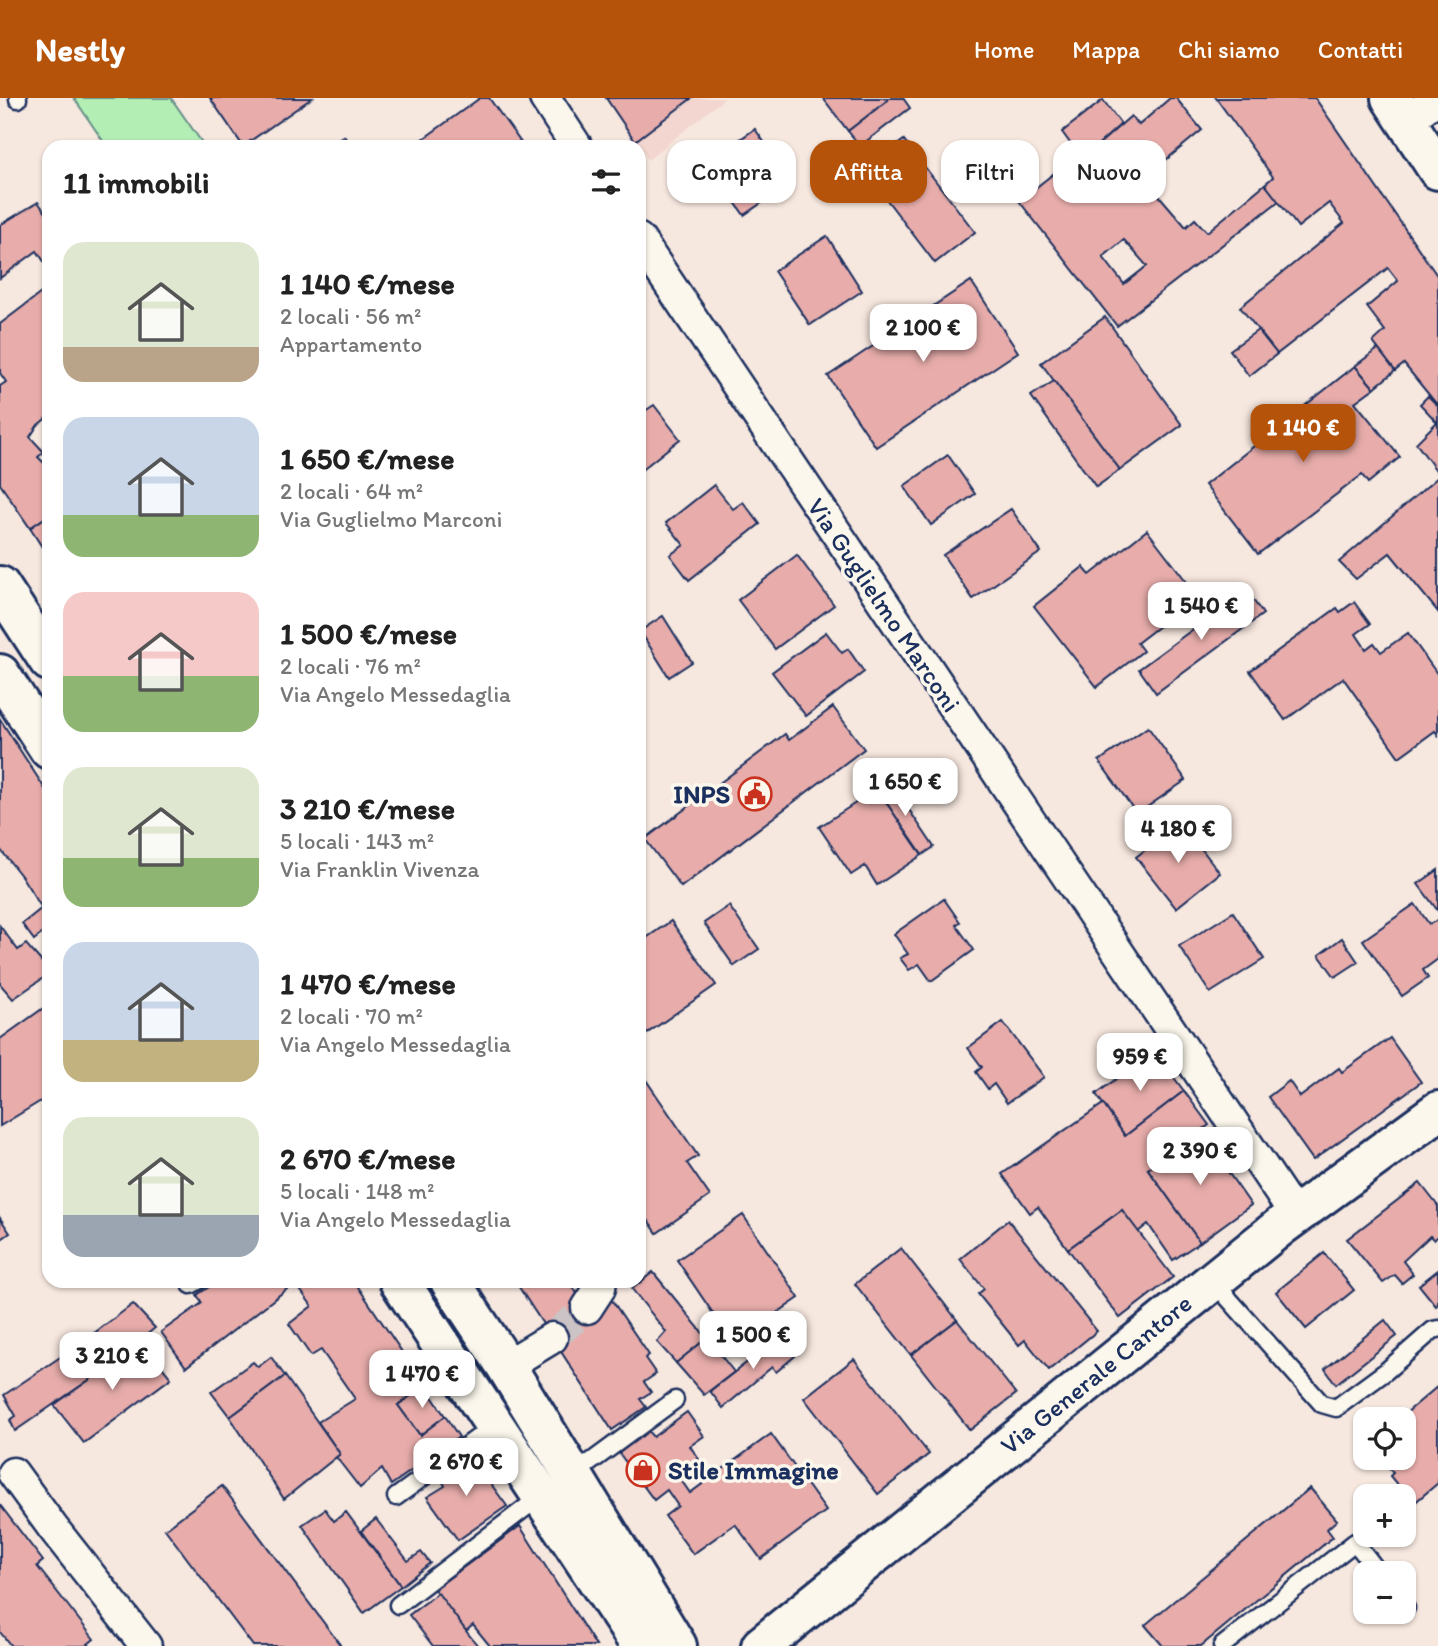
<!DOCTYPE html>
<html lang="it">
<meta charset="utf-8">
<style>
body{margin:0;font-family:Itim,sans-serif;background:#f6f6f6;color:#222;height:100vh;display:flex;flex-direction:column;font-size:26px;white-space:nowrap}
*{box-sizing:border-box;margin:0}
p{font-size:23px;color:#767676}
.icon{flex:none;width:38px;height:38px;fill:none;stroke:currentColor;stroke-width:2;stroke-linecap:round;stroke-linejoin:round}
.map{position:relative;flex:1;overflow:hidden}
.panel{position:absolute;left:42px;top:42px;width:604px;height:1148px;display:flex;flex-direction:column;background:#fff;border-radius:21px;box-shadow:0 2px 5px #0004}
.panel>*{flex:none}
.hud{position:absolute;left:667px;top:42px;width:665px;height:63px;display:flex;gap:14px}
.fabs{position:absolute;left:1353px;top:1309px;display:grid;gap:14px}
.fabs a{display:grid;place-items:center;width:63px;height:63px;border-radius:14px;background:#fff;box-shadow:0 2px 5px #0004;font-size:35px}
.price{position:absolute;translate:-50% -60px;padding:0 16px;border-radius:14px;background:#fff;color:#222;font-size:23px;line-height:46px;filter:drop-shadow(0 2px 4px #0008)}
.price::after{content:'';position:absolute;left:50%;top:42px;width:21px;height:16px;margin-left:-10px;background:inherit;clip-path:polygon(0 0,100% 0,50% 100%)}
.price.on{background:#b45309;color:#fff}
ul{padding:0;list-style:none}
li{display:flex;align-items:center;gap:21px;height:175px;padding:0 21px}
li span{display:grid;place-items:center;flex:none;width:196px;height:140px;border-radius:21px;color:#555}
li>.icon{margin-inline-start:auto}
span .icon{width:84px;height:84px;fill:#fffc;stroke-width:1}
li b{font-size:30px}
h2{display:flex;justify-content:space-between;align-items:center;height:84px;padding:0 21px;font-size:30px}
.pill{padding:0 24px;border-radius:21px;background:#fff;box-shadow:0 2px 5px #0004;font-size:24px;line-height:63px}
.pill.on{background:#b45309;color:#fff}
header{display:flex;align-items:center;gap:42px;box-sizing:border-box;height:98px;padding:0 35px;background:#b45309;color:#fff}
header strong{font-size:33px}
nav{display:flex;gap:38px;margin-inline-start:auto;font-size:24px}
.map>svg:first-child{display:block}
</style>
<header>
<strong>Nestly</strong>
<nav><a>Home</a><a>Mappa</a><a>Chi siamo</a><a>Contatti</a></nav>
</header>
<div class="map">
<svg width="1438" height="1548" viewBox="0 0 1438 1548">
<rect width="100%" height="100%" fill="#f7e8df"/>
<filter id="ink" filterUnits="userSpaceOnUse"><feTurbulence type="fractalNoise" baseFrequency=".0143" numOctaves="2"/><feDisplacementMap in="SourceGraphic" scale="14" xChannelSelector="R" yChannelSelector="G"/><feConvolveMatrix kernelMatrix="1 2 1 2 8 2 1 2 1" color-interpolation-filters="sRGB"/></filter>
<g filter="url(#ink)">
<!-- built -->
<path fill="#f2d6cf" d="M606,0H725L648,62Z"/>
<!-- green -->
<path fill="#b3efb4" stroke="#678f89" stroke-width="2" d="M74,0H171L205,49H107Z"/>
<!-- building -->
<g fill="#e8adab" stroke="#1b2f5e" stroke-width="2" fill-rule="evenodd">
<path d="M210,0H312L243,48Z"/>
<path d="M480,0H489L524,49H412Z"/>
<path d="M606,0H692L635,43Z"/>
<path d="M823,0H886L888,2L848,33Z"/>
<path d="M886,0H903L910,10L860,48L848,33L888,2Z"/>
<path d="M1170,0H1176L1202,32L1144,80L1186,129L1195,121L1207,134L1265,86L1279,103L1117,228L1019,103L1087,49L1091,53L1131,18L1139,27ZM1124,142L1147,168L1124,186L1103,159Z"/>
<path d="M1216,0H1315L1438,179V308L1404,266L1395,273L1373,244L1385,233L1367,209L1398,183L1388,170L1277,256L1240,209L1344,125L1329,105L1298,129L1265,86L1273,79Z"/>
<path d="M1103,2L1121,26L1091,53L1087,49L1078,56L1062,34Z"/>
<path d="M755,31L792,84L744,117L707,64Z"/>
<path d="M344,38L352,49H328Z"/>
<path d="M904,42L975,134L935,165L864,72Z"/>
<path d="M38,104L49,119V171L37,153L0,180V127Z"/>
<path d="M827,138L862,193L810,227L774,173Z"/>
<path d="M971,183L1018,254L876,349L828,278Z"/>
<path d="M49,189V318L38,327L30,339L44,354L38,359L46,367L49,365V417L30,430L0,386V288L6,284L0,275V226Z"/>
<path d="M1105,219L1182,327L1120,372L1041,265Z"/>
<path d="M1258,232L1277,256L1249,278L1230,252Z"/>
<path d="M1378,251L1395,273L1374,290L1355,268Z"/>
<path d="M1355,268L1374,290L1355,304L1400,359L1368,385L1362,377L1258,456L1205,387Z"/>
<path d="M1054,283L1120,372L1096,389L1031,298Z"/>
<path d="M1428,298L1438,308V375L1416,345L1437,324L1420,306Z"/>
<path d="M654,307L680,341L639,374V311L642,315Z"/>
<path d="M948,357L975,396L931,427L904,388Z"/>
<path d="M1438,379V514L1390,455L1356,481L1339,464Z"/>
<path d="M714,387L733,411L743,404L760,426L689,482L670,457L684,447L666,425Z"/>
<path d="M1011,411L1041,454L973,501L943,457Z"/>
<path d="M49,417V460L30,430Z"/>
<path d="M1147,432L1193,492L1172,509L1176,515L1137,545L1143,553L1097,589L1034,508L1083,469L1090,477Z"/>
<path d="M797,457L834,507L775,551L738,502Z"/>
<path d="M1246,492L1263,516L1156,595L1139,571Z"/>
<path d="M1354,504L1370,526L1356,536L1366,551L1374,545L1381,554L1408,535L1438,577V637L1435,633L1399,659L1343,580L1285,622L1250,573L1337,510L1340,514Z"/>
<path d="M663,518L692,564L669,579L640,533Z"/>
<path d="M826,534L842,555L848,551L864,574L806,618L772,574Z"/>
<path d="M833,609L864,651L681,789L645,741L785,636L789,642Z"/>
<path d="M0,621L49,697V821L22,779L0,751Z"/>
<path d="M1148,629L1186,682L1137,716L1099,663Z"/>
<path d="M889,682L934,749L922,757L877,691Z"/>
<path d="M877,691L922,757L877,787L865,768L851,777L819,729Z"/>
<path d="M1181,724L1220,775L1176,810L1136,759Z"/>
<path d="M1438,772V813L1418,786Z"/>
<path d="M944,801L960,824L956,827L974,852L931,883L919,866L909,872L900,860L908,856L894,836Z"/>
<path d="M1415,806L1429,826L1438,822V861L1423,872L1428,880L1402,898L1363,842Z"/>
<path d="M729,808L759,851L734,868L704,825Z"/>
<path d="M42,810L49,821V830L34,842L22,826Z"/>
<path d="M1233,814L1264,861L1210,895L1179,848Z"/>
<path d="M671,823L716,887L639,941V845Z"/>
<path d="M0,828L18,852L26,846L49,872V876L13,901L0,886Z"/>
<path d="M1342,840L1358,864L1335,879L1319,857Z"/>
<path d="M49,906V998L0,1028V941Z"/>
<path d="M1003,924L1044,979L1007,1005L994,986L988,991L976,974L982,969L968,950Z"/>
<path d="M1390,940L1421,984L1313,1062L1268,999L1289,983L1300,999L1339,970L1342,974Z"/>
<path d="M1154,953L1184,993L1125,1038L1096,996Z"/>
<path d="M646,982L698,1058L687,1065L710,1098L657,1135L639,1109V987Z"/>
<path d="M1184,993L1209,1027L1148,1071L1200,1144L1173,1162L1148,1126L1138,1134L1122,1112L1068,1151L1038,1109L1030,1115L1002,1076L1103,1006L1125,1038Z"/>
<path d="M1200,1034L1251,1107L1200,1144L1148,1071Z"/>
<path d="M1420,1085L1438,1108V1138L1434,1142L1430,1138L1403,1163L1413,1176L1402,1185L1395,1177L1383,1185L1347,1141Z"/>
<path d="M1122,1112L1173,1179L1120,1220L1068,1151Z"/>
<path d="M743,1117L799,1200L733,1245L677,1162Z"/>
<path d="M0,1120L10,1135L0,1142Z"/>
<path d="M1008,1122L1097,1233L1049,1272L1025,1242L1019,1247L978,1196L984,1191L960,1161Z"/>
<path d="M901,1150L957,1222L911,1257L855,1186Z"/>
<path d="M1324,1155L1354,1192L1306,1231L1276,1194Z"/>
<path d="M1438,1172V1206L1436,1208L1419,1187Z"/>
<path d="M653,1174L707,1240L676,1265L657,1244L666,1234L632,1191Z"/>
<path d="M218,1183H354L425,1288L398,1307L420,1337L445,1318L459,1339L391,1387L382,1371L360,1390L336,1359L340,1356L318,1324L355,1301L321,1252L311,1258L289,1226L312,1208L295,1185L186,1269L161,1234L202,1205L197,1197Z"/>
<path d="M515,1183H569L590,1215L611,1201L649,1257L645,1260L656,1276L644,1284L651,1294L640,1301L646,1309L612,1332Z"/>
<path d="M133,1206L155,1230L140,1242L142,1244L102,1273L81,1245Z"/>
<path d="M957,1222L1016,1296L970,1332L911,1257Z"/>
<path d="M1385,1222L1397,1238L1336,1286L1325,1271Z"/>
<path d="M781,1238L795,1258L776,1274L772,1269L723,1310L710,1293Z"/>
<path d="M707,1240L734,1274L704,1297L676,1265Z"/>
<path d="M142,1244L171,1280L84,1345L54,1307Z"/>
<path d="M81,1245L102,1273L15,1333L10,1322L16,1318L4,1297Z"/>
<path d="M271,1259L285,1278L230,1319L211,1294L253,1264L258,1269Z"/>
<path d="M854,1261L929,1356L878,1396L804,1300Z"/>
<path d="M285,1278L340,1356L284,1401L230,1319Z"/>
<path d="M425,1288L445,1318L420,1337L398,1307Z"/>
<path d="M1438,1288V1385L1413,1406L1390,1378L1393,1375L1380,1360H1404V1321H1399Z"/>
<path d="M687,1314L704,1338L690,1348L700,1363L679,1379L690,1395L771,1336L826,1413L761,1461L735,1426L693,1456L665,1418L678,1408L667,1392L654,1402L619,1355L648,1333L653,1339Z"/>
<path d="M469,1356L507,1408L458,1442L427,1399L445,1388L440,1378Z"/>
<path d="M222,1388L341,1548H253L165,1431Z"/>
<path d="M1310,1390L1337,1422L1327,1431L1333,1439L1201,1548H1163L1145,1527Z"/>
<path d="M0,1407L43,1463L37,1468L94,1541L88,1546L90,1548H11L0,1534Z"/>
<path d="M325,1411L334,1423L346,1414L401,1488L364,1515L302,1427Z"/>
<path d="M376,1421L408,1463L421,1454L430,1465L401,1488L361,1433Z"/>
<path d="M520,1428L596,1548H490L473,1527L466,1533L434,1491Z"/>
<path d="M438,1495L466,1533L478,1548H433L409,1517Z"/>
</g>
<g fill="none" stroke-linecap="round" stroke-linejoin="round">
<!-- minor-tunnel -->
<path stroke="#cbc3c5" stroke-width="30" stroke-dasharray="30 15" stroke-linecap="butt" d="M552,1240L587,1210"/>
<defs>
<g id="service">
<path d="M18,1V0"/>
<path d="M1212,1182L1322,1306L1336,1310L1385,1274L1433,1232L1438,1231"/>
<path d="M191,1187L198,1183"/>
<path d="M573,1377L675,1302"/>
<path d="M396,1399L495,1327"/>
<path d="M398,1507L541,1398"/>
<path d="M1404,1507L1406,1510"/>
<path d="M1222,1548L1355,1444L1379,1475"/>
</g>
<g id="minor">
<path d="M545,0L577,49"/>
<path d="M1407,23L1437,0"/>
<path d="M639,141L1295,1117"/>
<path d="M587,1210L600,1190L601,1183"/>
<path d="M506,1268L552,1240"/>
<path d="M13,1375L53,1430L146,1548"/>
</g>
<g id="tertiary">
<path d="M1391,0L1438,72"/>
<path d="M761,1548L1281,1128L1438,1013"/>
</g>
<g id="primary">
<path d="M0,488L49,563"/>
<path d="M0,576L49,651"/>
<path d="M399,1183L641,1548"/>
<path d="M450,1183L506,1268L677,1548"/>
</g>
</defs>
<!-- service casing -->
<use href="#service" stroke="#1b2f5e" stroke-width="21"/>
<!-- minor casing -->
<use href="#minor" stroke="#1b2f5e" stroke-width="35"/>
<!-- tertiary casing -->
<use href="#tertiary" stroke="#1b2f5e" stroke-width="44"/>
<!-- primary casing -->
<use href="#primary" stroke="#1b2f5e" stroke-width="44"/>
<!-- service -->
<use href="#service" stroke="#fbf7ec" stroke-width="16"/>
<!-- minor -->
<use href="#minor" stroke="#fbf7ec" stroke-width="30"/>
<!-- tertiary -->
<use href="#tertiary" stroke="#fbf7ec" stroke-width="38"/>
<!-- primary -->
<use href="#primary" stroke="#fbf7ec" stroke-width="38"/>
</g>
</g>
<!-- icons -->
<defs>
<symbol id="civic-ring" viewBox="-11 -11 22 22"><circle r="9.5" fill="#fbf7ec" stroke="#c8321e" stroke-width="1.5"/><path d="M-.6-6.5H3V-4.5H.6V-3L4-1V1h2V6H-6V1h2V-1L-.6-3ZM-1.2 2.5V6h2.4V2.5Z" fill="#c8321e"/></symbol>
<symbol id="shop-ring" viewBox="-11 -11 22 22"><circle r="9.5" fill="#fbf7ec" stroke="#c8321e" stroke-width="1.5"/><path d="M-5-2.5h2.3a2.7 3.5 0 0 1 5.4 0H5L5.5 6h-11ZM-1.5-2.5h3a1.5 2.3 0 0 0-3 0Z" fill="#c8321e"/></symbol>
</defs>
<g fill-rule="evenodd">
<use href="#civic-ring" x="736" y="677" width="38" height="38"/>
<use href="#shop-ring" x="624" y="1353" width="38" height="38"/>
</g>
<g text-anchor="middle" stroke-width="7" stroke-linejoin="round" paint-order="stroke">
<!-- street labels -->
<g font-size="26" fill="#1b2f5e" stroke="#fbf7ec">
<text transform="translate(884 507) rotate(56)" y="9">Via Guglielmo Marconi</text>
<text transform="translate(1096 1276) rotate(-39)" y="9">Via Generale Cantore</text>
</g>
<!-- poi labels -->
<g font-size="26" font-weight="bold" fill="#1b2f5e" stroke="#fbf7ec" text-anchor="end">
<text x="730" y="705">INPS</text>
<text x="668" y="1381" text-anchor="start">Stile Immagine</text>
</g>
</g>
</svg>
<div class="fabs">
<a><svg class="icon" aria-label="locate" viewBox="0 0 24 24"><circle cx="12" cy="12" r="6"/><path d="M12 2v4M12 18v4M2 12h4M18 12h4"/></svg></a>
<a>+</a>
<a>−</a>
</div>
<b class="price" style="left:923px;top:266px">2 100 €</b>
<b class="price on" style="left:1303px;top:366px">1 140 €</b>
<b class="price" style="left:1201px;top:544px">1 540 €</b>
<b class="price" style="left:905px;top:720px">1 650 €</b>
<b class="price" style="left:1178px;top:767px">4 180 €</b>
<b class="price" style="left:1140px;top:995px">959 €</b>
<b class="price" style="left:1200px;top:1089px">2 390 €</b>
<b class="price" style="left:753px;top:1273px">1 500 €</b>
<b class="price" style="left:112px;top:1294px">3 210 €</b>
<b class="price" style="left:422px;top:1312px">1 470 €</b>
<b class="price" style="left:466px;top:1400px">2 670 €</b>
<div class="hud">
<a class="pill">Compra</a>
<a class="pill on">Affitta</a>
<a class="pill">Filtri</a>
<a class="pill">Nuovo</a>
</div>
<section class="panel">
<h2>11 immobili<svg class="icon" aria-label="filters" viewBox="0 0 24 24"><path d="M4 7h16M4 17h16"/><circle cx="9" cy="7" r="2"/><circle cx="15" cy="17" r="2"/></svg></h2>
<ul>
<li><span style="background:linear-gradient(#dfe7d0 75%,#b9a48a 0)"><svg class="icon" aria-label="home" viewBox="0 0 24 24"><path d="M3 11l9-7 9 7M6 9v11h12V9"/></svg></span><div><b>1 140 €/mese</b><p>2 locali · 56 m²</p><p>Appartamento</p></div></li>
<li><span style="background:linear-gradient(#c9d6e8 70%,#8fb573 0)"><svg class="icon" aria-label="home" viewBox="0 0 24 24"><path d="M3 11l9-7 9 7M6 9v11h12V9"/></svg></span><div><b>1 650 €/mese</b><p>2 locali · 64 m²</p><p>Via Guglielmo Marconi</p></div></li>
<li><span style="background:linear-gradient(#f6c9c9 60%,#8fb573 0)"><svg class="icon" aria-label="home" viewBox="0 0 24 24"><path d="M3 11l9-7 9 7M6 9v11h12V9"/></svg></span><div><b>1 500 €/mese</b><p>2 locali · 76 m²</p><p>Via Angelo Messedaglia</p></div></li>
<li><span style="background:linear-gradient(#dfe7d0 65%,#8fb573 0)"><svg class="icon" aria-label="home" viewBox="0 0 24 24"><path d="M3 11l9-7 9 7M6 9v11h12V9"/></svg></span><div><b>3 210 €/mese</b><p>5 locali · 143 m²</p><p>Via Franklin Vivenza</p></div></li>
<li><span style="background:linear-gradient(#c9d6e8 70%,#c2b280 0)"><svg class="icon" aria-label="home" viewBox="0 0 24 24"><path d="M3 11l9-7 9 7M6 9v11h12V9"/></svg></span><div><b>1 470 €/mese</b><p>2 locali · 70 m²</p><p>Via Angelo Messedaglia</p></div></li>
<li><span style="background:linear-gradient(#dfe7d0 70%,#9aa5b1 0)"><svg class="icon" aria-label="home" viewBox="0 0 24 24"><path d="M3 11l9-7 9 7M6 9v11h12V9"/></svg></span><div><b>2 670 €/mese</b><p>5 locali · 148 m²</p><p>Via Angelo Messedaglia</p></div></li>
</ul>
</section>
</div>
